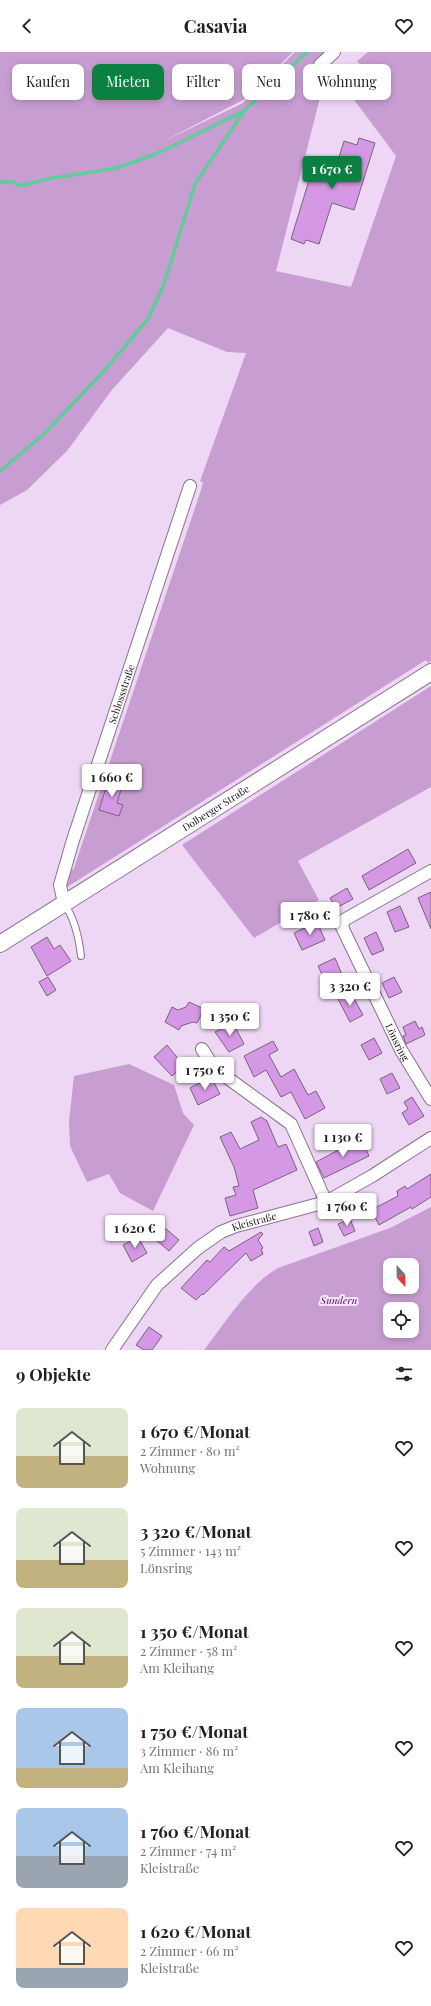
<!DOCTYPE html>
<html lang="de">
<meta charset="utf-8">
<style>
body{margin:0;font-family:"Playfair Display",serif;background:#f6f6f6;color:#202124;height:100vh;display:flex;flex-direction:column;font-size:15px;white-space:nowrap}
*{box-sizing:border-box;margin:0}
p{font-size:13px;color:#757577}
.icon{flex:none;width:22px;height:22px;fill:none;stroke:currentColor;stroke-width:2;stroke-linecap:round;stroke-linejoin:round}
.map{position:relative;height:1298px;overflow:hidden}
.sheet{display:flex;flex-direction:column;background:#fff;flex:1}
.sheet>*{flex:none}
.guide{position:absolute;left:12px;top:12px;width:407px;height:36px;display:flex;gap:8px}
.needle{width:26px;rotate:158deg}
.tools{position:absolute;left:383px;top:1206px;display:grid;gap:8px}
.tools a{display:grid;place-items:center;width:36px;height:36px;border-radius:8px;background:#fff;box-shadow:0 2px 6px #0003;font-size:20px}
.price{position:absolute;translate:-50% -34px;padding:0 9px;border-radius:4px;background:#fff;color:#222;font-size:13px;line-height:26px;filter:drop-shadow(0 1px 2px #0008)}
.price::after{content:'';position:absolute;left:50%;top:24px;width:12px;height:9px;margin-left:-6px;background:inherit;clip-path:polygon(0 0,100% 0,50% 100%)}
.price.active{background:#0b8043;color:#fff}
ul{padding:0;list-style:none}
li{display:flex;align-items:center;gap:12px;height:100px;padding:0 16px}
li span{display:grid;place-items:center;flex:none;width:112px;height:80px;border-radius:8px;color:#555}
li>.icon{margin-inline-start:auto}
span .icon{width:48px;height:48px;fill:#fffc;stroke-width:1}
li b{font-size:17px}
h2{display:flex;justify-content:space-between;align-items:center;height:48px;padding:0 16px;font-size:17px}
.tag{padding:0 14px;border-radius:8px;background:#fff;box-shadow:0 2px 6px #0003;font-size:14px;line-height:36px}
.tag.active{background:#0b8043;color:#fff}
header{display:flex;justify-content:space-between;align-items:center;height:52px;padding:0 16px;background:#fff;font-size:18px;font-weight:700}
.map>svg:first-child{display:block}
</style>
<header><svg class="icon" aria-label="back" viewBox="0 0 24 24"><path d="M15 5l-7 7 7 7"/></svg>Casavia<svg class="icon" aria-label="heart" viewBox="0 0 24 24"><path d="M12 20l-8-8c-3-5 5-10 8-4 3-6 11-1 8 4z"/></svg></header>
<div class="map">
<svg width="431" height="1298" viewBox="0 0 431 1298">
<rect width="100%" height="100%" fill="#eed7f4"/>
<!-- green -->
<g fill="#c79dd2" fill-rule="evenodd">
<path d="M0,0H293L243,48L160,91L243,51L295,0H326L318,7L324,30L276,219L351,235L396,104L346,37L365,18L357,9L368,0H431V609L428,611L426,608L64,837L67,823L74,816L202,435L203,430L200,429L246,301L227,300L168,276L111,339L67,399L27,438L0,453Z"/>
<path d="M431,634V735L298,809L319,848L254,886L182,793Z"/>
<path d="M129,1012L174,1033L183,1061L194,1073L153,1159L120,1141L109,1122L87,1130L70,1094L69,1069L74,1024Z"/>
<path d="M431,1155V1298H204C226,1270 247,1234 278,1216L390,1176ZM390,1213H412V1235H390ZM390,1257H412V1279H390Z"/>
</g>
<g fill="none" stroke-linecap="round" stroke-linejoin="round">
<!-- stream -->
<g stroke="#60cc99" stroke-width="3.5">
<path d="M0,130H13L20,134L47,127L117,116L158,101L244,59L307,0"/>
<path d="M0,419L43,383L104,319L148,267L164,232L195,132L244,59"/>
</g>
</g>
<!-- building -->
<g fill="#d598e5" stroke="#76637c">
<path d="M359,86L375,91L354,158L332,151L319,192L306,188L304,192L291,187L315,109L336,115L344,89L357,93Z"/>
<path d="M109,726L123,731L117,751L123,753L119,764L99,758Z"/>
<path d="M408,797L416,811L369,838L362,824Z"/>
<path d="M347,836L353,847L336,856L330,846Z"/>
<path d="M431,840V877L418,846Z"/>
<path d="M400,854L409,875L395,880L387,860Z"/>
<path d="M317,870L325,888L302,898L294,881Z"/>
<path d="M376,880L384,898L372,903L364,886Z"/>
<path d="M47,885L54,897L60,893L71,909L47,924L31,895Z"/>
<path d="M335,906L343,925L327,933L318,914Z"/>
<path d="M48,925L56,938L47,944L39,930Z"/>
<path d="M394,925L402,940L389,946L382,931Z"/>
<path d="M351,941L363,963L350,970L338,947Z"/>
<path d="M189,950L204,957L197,971L193,970L181,974L179,978L165,970L172,955L178,958L186,955Z"/>
<path d="M415,969L419,977L422,975L425,983L406,992L403,984L406,983L403,975Z"/>
<path d="M233,971L244,992L229,1000L215,980Z"/>
<path d="M374,986L382,1001L369,1008L361,993Z"/>
<path d="M273,989L278,998L269,1003L281,1025L294,1017L308,1043L316,1039L325,1056L305,1067L291,1040L281,1045L266,1018L254,1025L244,1004Z"/>
<path d="M167,993L184,1014L172,1024L154,1005Z"/>
<path d="M392,1021L400,1036L387,1042L380,1027Z"/>
<path d="M211,1025L220,1042L198,1053L190,1036Z"/>
<path d="M412,1045L424,1064L409,1073L402,1061L408,1057L404,1050Z"/>
<path d="M261,1065L267,1069L278,1095L286,1092L297,1118L253,1138L258,1156L230,1164L225,1146L236,1143L233,1135L239,1134L234,1115L220,1085L231,1080L240,1097L259,1088L251,1070Z"/>
<path d="M361,1086L369,1104L324,1126L316,1110Z"/>
<path d="M431,1122V1145L412,1157L411,1155L379,1173L371,1158L398,1144L397,1139L405,1134L407,1137Z"/>
<path d="M350,1167L355,1179L344,1184L338,1172Z"/>
<path d="M165,1176L179,1188L169,1199L155,1187Z"/>
<path d="M318,1176L323,1190L314,1194L309,1180Z"/>
<path d="M261,1180L263,1182L258,1188L263,1196L261,1197L263,1202L251,1209L246,1201L203,1243L202,1242L196,1248L181,1236L207,1208L210,1210L224,1195L229,1199Z"/>
<path d="M138,1185L147,1201L132,1210L123,1193Z"/>
<path d="M149,1275L162,1284L152,1298H144L136,1293Z"/>
</g>
<g fill="none" stroke-linecap="round" stroke-linejoin="round">
<defs>
<path id="lane" d="M65,853C75,868 79,886 81,904"/>
<g id="street">
<path d="M320,13L334,0"/>
<path id="s1" d="M431,819L344,868L342,875L401,998L431,1047"/>
<path id="s2" d="M64,851L60,833L73,788L190,434"/>
<path d="M202,997L214,1016L291,1072L326,1150"/>
<path id="s3" d="M112,1298L157,1233L198,1196L221,1180L236,1174L326,1150L372,1124L431,1086"/>
</g>
<g id="secondary">
<path id="s4" d="M0,892L431,620"/>
</g>
</defs>
<!-- lane casing -->
<use href="#lane" stroke="#87738d" stroke-width="8"/>
<!-- street casing -->
<use href="#street" stroke="#87738d" stroke-width="14"/>
<!-- secondary casing -->
<use href="#secondary" stroke="#87738d" stroke-width="18"/>
<!-- lane -->
<use href="#lane" stroke="#fff" stroke-width="6"/>
<!-- street -->
<use href="#street" stroke="#fff" stroke-width="12"/>
<!-- secondary -->
<use href="#secondary" stroke="#fff" stroke-width="16"/>
</g>
<g text-anchor="middle" stroke-width="4" stroke-linejoin="round" paint-order="stroke">
<!-- street labels -->
<g font-size="10" fill="#171019" stroke="#f8e6fd">
<text dy="4" stroke="none"><textPath href="#s2" startOffset="219">Schlossstraße</textPath></text>
<text dy="4" stroke="none"><textPath href="#s4" startOffset="255">Dolberger Straße</textPath></text>
<text dy="4" stroke="none"><textPath href="#s1" startOffset="235">Lönsring</textPath></text>
<text dy="4" stroke="none"><textPath href="#s3" startOffset="197">Kleistraße</textPath></text>
</g>
<!-- park labels -->
<g font-size="10" font-style="italic" fill="#540365" stroke="#f8e6fd">
<text x="339" y="1252">Sundern</text>
</g>
</g>
</svg>
<div class="tools">
<a><svg class="needle" viewBox="-14 -14 28 28"><path d="M0-13l5 13h-10z" fill="#e53935"/><path d="M0 13l5-13h-10z" fill="#757577"/></svg></a>
<a><svg class="icon" aria-label="locate" viewBox="0 0 24 24"><circle cx="12" cy="12" r="6"/><path d="M12 2v4M12 18v4M2 12h4M18 12h4"/></svg></a>
</div>
<b class="price active" style="left:332px;top:138px">1 670 €</b>
<b class="price" style="left:112px;top:746px">1 660 €</b>
<b class="price" style="left:310px;top:884px">1 780 €</b>
<b class="price" style="left:350px;top:955px">3 320 €</b>
<b class="price" style="left:230px;top:985px">1 350 €</b>
<b class="price" style="left:205px;top:1039px">1 750 €</b>
<b class="price" style="left:343px;top:1106px">1 130 €</b>
<b class="price" style="left:347px;top:1175px">1 760 €</b>
<b class="price" style="left:135px;top:1197px">1 620 €</b>
<div class="guide">
<a class="tag">Kaufen</a>
<a class="tag active">Mieten</a>
<a class="tag">Filter</a>
<a class="tag">Neu</a>
<a class="tag">Wohnung</a>
</div>
</div>
<section class="sheet">
<h2>9 Objekte<svg class="icon" aria-label="filters" viewBox="0 0 24 24"><path d="M4 7h16M4 17h16"/><circle cx="9" cy="7" r="2"/><circle cx="15" cy="17" r="2"/></svg></h2>
<ul>
<li><span style="background:linear-gradient(#dfe7d0 60%,#c2b280 0)"><svg class="icon" aria-label="home" viewBox="0 0 24 24"><path d="M3 11l9-7 9 7M6 9v11h12V9"/></svg></span><div><b>1 670 €/Monat</b><p>2 Zimmer · 80 m²</p><p>Wohnung</p></div><svg class="icon" aria-label="heart" viewBox="0 0 24 24"><path d="M12 20l-8-8c-3-5 5-10 8-4 3-6 11-1 8 4z"/></svg></li>
<li><span style="background:linear-gradient(#dfe7d0 65%,#c2b280 0)"><svg class="icon" aria-label="home" viewBox="0 0 24 24"><path d="M3 11l9-7 9 7M6 9v11h12V9"/></svg></span><div><b>3 320 €/Monat</b><p>5 Zimmer · 143 m²</p><p>Lönsring</p></div><svg class="icon" aria-label="heart" viewBox="0 0 24 24"><path d="M12 20l-8-8c-3-5 5-10 8-4 3-6 11-1 8 4z"/></svg></li>
<li><span style="background:linear-gradient(#dfe7d0 60%,#c2b280 0)"><svg class="icon" aria-label="home" viewBox="0 0 24 24"><path d="M3 11l9-7 9 7M6 9v11h12V9"/></svg></span><div><b>1 350 €/Monat</b><p>2 Zimmer · 58 m²</p><p>Am Kleihang</p></div><svg class="icon" aria-label="heart" viewBox="0 0 24 24"><path d="M12 20l-8-8c-3-5 5-10 8-4 3-6 11-1 8 4z"/></svg></li>
<li><span style="background:linear-gradient(#a9c7e8 75%,#c2b280 0)"><svg class="icon" aria-label="home" viewBox="0 0 24 24"><path d="M3 11l9-7 9 7M6 9v11h12V9"/></svg></span><div><b>1 750 €/Monat</b><p>3 Zimmer · 86 m²</p><p>Am Kleihang</p></div><svg class="icon" aria-label="heart" viewBox="0 0 24 24"><path d="M12 20l-8-8c-3-5 5-10 8-4 3-6 11-1 8 4z"/></svg></li>
<li><span style="background:linear-gradient(#a9c7e8 60%,#9aa5b1 0)"><svg class="icon" aria-label="home" viewBox="0 0 24 24"><path d="M3 11l9-7 9 7M6 9v11h12V9"/></svg></span><div><b>1 760 €/Monat</b><p>2 Zimmer · 74 m²</p><p>Kleistraße</p></div><svg class="icon" aria-label="heart" viewBox="0 0 24 24"><path d="M12 20l-8-8c-3-5 5-10 8-4 3-6 11-1 8 4z"/></svg></li>
<li><span style="background:linear-gradient(#ffd9b3 75%,#9aa5b1 0)"><svg class="icon" aria-label="home" viewBox="0 0 24 24"><path d="M3 11l9-7 9 7M6 9v11h12V9"/></svg></span><div><b>1 620 €/Monat</b><p>2 Zimmer · 66 m²</p><p>Kleistraße</p></div><svg class="icon" aria-label="heart" viewBox="0 0 24 24"><path d="M12 20l-8-8c-3-5 5-10 8-4 3-6 11-1 8 4z"/></svg></li>
</ul>
</section>
